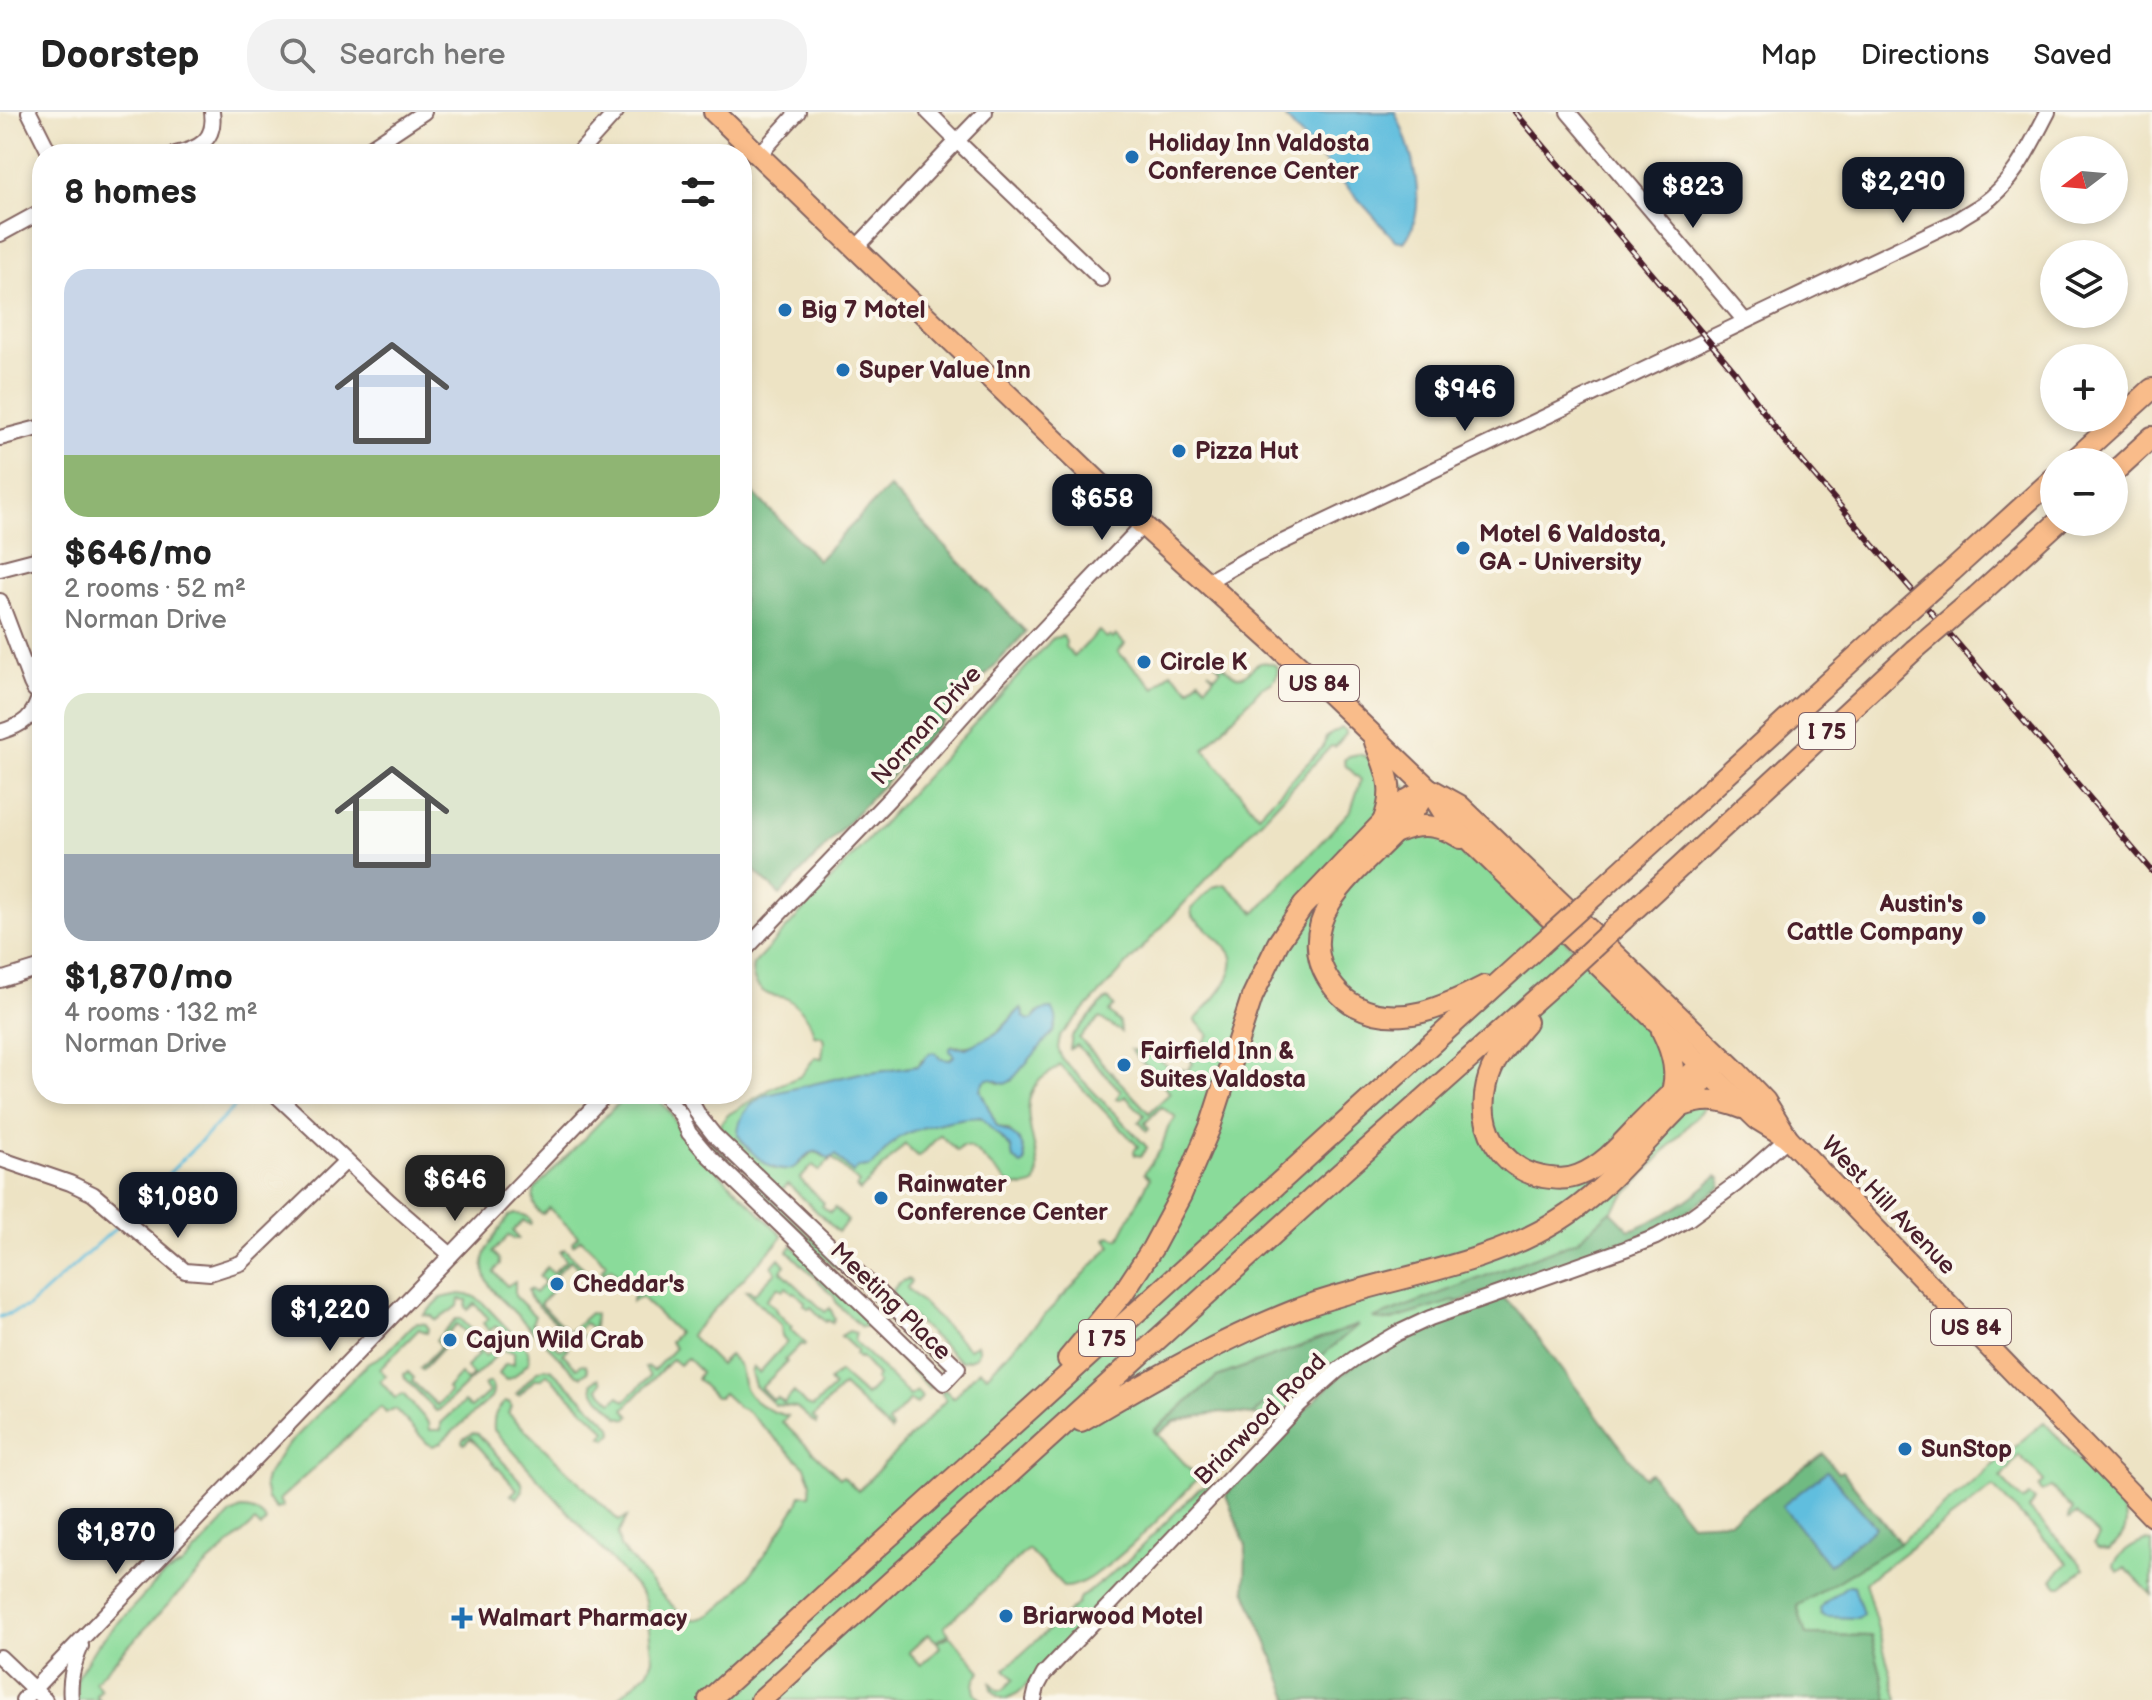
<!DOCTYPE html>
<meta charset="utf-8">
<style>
body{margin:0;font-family:"Balsamiq Sans",sans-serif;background:#f2f2f2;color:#222;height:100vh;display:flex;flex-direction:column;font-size:30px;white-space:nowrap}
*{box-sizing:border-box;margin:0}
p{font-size:26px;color:#767676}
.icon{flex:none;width:44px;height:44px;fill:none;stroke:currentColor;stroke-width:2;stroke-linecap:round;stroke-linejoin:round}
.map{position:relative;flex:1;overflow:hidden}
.drawer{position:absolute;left:32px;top:32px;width:720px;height:960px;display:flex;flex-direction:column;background:#fff;border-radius:32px;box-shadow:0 4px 12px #0003}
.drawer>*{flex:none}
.needle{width:52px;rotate:254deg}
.controls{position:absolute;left:2040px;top:24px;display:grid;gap:16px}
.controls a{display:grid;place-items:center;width:88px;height:88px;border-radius:50%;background:#fff;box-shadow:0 4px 12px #0003;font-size:40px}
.price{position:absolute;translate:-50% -68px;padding:0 18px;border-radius:16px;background:#111827;color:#fff;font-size:26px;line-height:52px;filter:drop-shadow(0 2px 4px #0008)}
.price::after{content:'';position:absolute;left:50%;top:48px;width:24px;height:18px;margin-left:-12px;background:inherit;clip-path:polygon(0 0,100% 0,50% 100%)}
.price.active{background:#222;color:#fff}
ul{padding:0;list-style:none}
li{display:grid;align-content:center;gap:16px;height:424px;padding:0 32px}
li span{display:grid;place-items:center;height:248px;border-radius:24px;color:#555}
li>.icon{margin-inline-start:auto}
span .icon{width:144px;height:144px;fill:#fffc;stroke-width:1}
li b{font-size:34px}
h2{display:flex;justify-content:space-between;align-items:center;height:96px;padding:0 32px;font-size:34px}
header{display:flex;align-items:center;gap:48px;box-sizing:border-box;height:112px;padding:0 40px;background:#fff;border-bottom:2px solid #e0e0e0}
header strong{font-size:38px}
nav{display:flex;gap:44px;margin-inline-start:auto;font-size:28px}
.search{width:560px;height:72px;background:#f2f2f2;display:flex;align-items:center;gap:20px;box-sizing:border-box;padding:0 28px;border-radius:32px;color:#767676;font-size:30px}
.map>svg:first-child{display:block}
</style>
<header>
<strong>Doorstep</strong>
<div class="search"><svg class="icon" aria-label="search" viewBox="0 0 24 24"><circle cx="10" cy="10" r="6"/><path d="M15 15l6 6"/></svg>Search here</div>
<nav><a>Map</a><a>Directions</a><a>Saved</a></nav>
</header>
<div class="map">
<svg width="2152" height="1588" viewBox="0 0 2152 1588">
<rect width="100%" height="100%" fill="#fbf7ec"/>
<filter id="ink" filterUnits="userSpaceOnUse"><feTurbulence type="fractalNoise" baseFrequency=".0125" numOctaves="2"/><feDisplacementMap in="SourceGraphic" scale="16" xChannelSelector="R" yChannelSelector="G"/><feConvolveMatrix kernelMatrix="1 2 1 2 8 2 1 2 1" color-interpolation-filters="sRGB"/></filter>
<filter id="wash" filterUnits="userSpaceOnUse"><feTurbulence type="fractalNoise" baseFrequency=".006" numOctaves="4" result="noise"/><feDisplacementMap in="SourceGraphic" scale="32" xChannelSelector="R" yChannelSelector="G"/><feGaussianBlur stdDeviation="1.8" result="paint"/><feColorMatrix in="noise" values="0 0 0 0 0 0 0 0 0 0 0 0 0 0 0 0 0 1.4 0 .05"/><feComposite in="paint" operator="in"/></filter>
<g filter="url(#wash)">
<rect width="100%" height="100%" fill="#ede3c4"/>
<!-- green -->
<g fill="#8adb9a" stroke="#6a7d62" stroke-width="2" fill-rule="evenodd">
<path d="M1099,519L1107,526L1110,524L1113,527L1116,523L1125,532L1118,540L1155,576L1171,560L1190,577L1199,567L1206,574L1214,565L1208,559L1215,564L1221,557L1215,551L1218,549C1223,553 1228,559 1234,563C1251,572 1250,540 1277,554C1280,563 1273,573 1263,574L1204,637L1258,703L1323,635L1326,625L1342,616L1346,619V622L1335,635L1331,634L1060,924L1058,936L1062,947L1145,1033L1147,1036L1141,1044L1135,1043L1134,1039L1138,1034L1060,953C1054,960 1046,962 1040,968C1011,998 1046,1042 1036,1071C1027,1077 1017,1075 1007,1070L979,1042L970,1035L962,1034L957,1039L940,1023L919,1045L905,1032L860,1079L856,1075L859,1071L832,1046L819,1059L813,1053L800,1067L824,1091L822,1094L830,1101L835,1096L848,1109L838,1120L788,1072L781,1079L721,1021L720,1012L729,1002L772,976L801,964L815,945L822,946L824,929L822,924L814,923C811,908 801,896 788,887C783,884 776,885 770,883C757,878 750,865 753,853L1053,526L1063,524L1066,530L1065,535L1074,545ZM1022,897L1024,905L1028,908L1033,907L1038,900L1019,957L1011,969L998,971L992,966C984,967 982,971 980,978L997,1014L1009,1018L1025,1043V1050L1021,1052L1013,1046L1011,1036L981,1005C960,1005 920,1014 901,1024C889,1031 880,1047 869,1055L858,1056L835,1043L825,1045L818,1041L812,1040L798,1053L774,1057L741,1028L744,1002L760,986L860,961H871L918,954L922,948H950L954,945L953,934C981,939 1002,918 1018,898Z"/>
<path d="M1359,642L1370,646L1393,662L1720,978L1611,1099L1577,1129L1496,1161L1454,1189H1461L1287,1298L1266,1305L1252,1303L1355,1214L1217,1265L1154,1318L1198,1366C1173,1392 1097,1477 1064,1475L1028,1437L944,1515L949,1522L936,1529L928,1522L909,1540L921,1553L940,1535L937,1530L950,1524L981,1559C973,1569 970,1579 982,1588H616L648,1559L653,1547L645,1489L642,1482L494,1318C493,1305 495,1299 505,1290H509L512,1295L508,1301L619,1409L627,1405L618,1422L620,1435C634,1450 673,1500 689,1506C723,1519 782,1416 798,1391L801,1383H810L811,1370L805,1355L746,1298L738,1295L723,1281L719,1285H715L697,1267L701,1260L687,1246L679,1253L672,1247L624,1297L630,1304L627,1307L619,1305L593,1279L592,1271L599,1266L602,1270L598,1276L612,1290L619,1284L625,1289L650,1264L645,1256L648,1255L653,1259L675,1236L670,1230L678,1221L641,1185L632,1190V1187L637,1181L611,1156L603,1161L602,1158L607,1152L581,1127L573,1133L572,1130L578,1124L549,1096L543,1102L540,1101C533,1094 532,1086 535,1077L627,982H654L670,1000L685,1027L782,1123L781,1127L690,1223L720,1253L729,1243C745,1258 738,1253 743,1271C749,1290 770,1300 788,1304L782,1310L840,1366L843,1364L858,1379L946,1288L941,1280L945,1278L953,1286L979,1258L987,1263L1111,1134L1106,1127L1110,1124L1119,1127L1150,1066L1144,1061L1161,1037L1168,1016L1176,1005L1161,995L1145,1011L1149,1017L1147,1019L1139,1010L1144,1003L1125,984L1120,988L1116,987L1121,979L1077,933L1070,937L1072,924L1105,888L1109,887L1114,894L1109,900L1120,911L1121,920L1100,906L1079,926L1149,1001L1170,981L1131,938L1148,939L1177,962L1182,957L1187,959L1193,951L1191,949L1193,946L1191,943L1200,935L1209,923L1195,908C1207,895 1244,859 1229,839C1219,826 1204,815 1192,804L1191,797L1213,775L1225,772L1255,801L1351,698L1361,668L1345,653L1344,648L1349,644Z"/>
<path d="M712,1030L845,1158L846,1161L832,1154L708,1035V1031Z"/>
<path d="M515,1102C523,1102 531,1104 531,1112L530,1113L523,1108L513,1119L518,1127H514L509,1123L493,1140L499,1147L500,1152L494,1160L507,1174L515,1169V1184L535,1204L532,1211L560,1238L567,1234L568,1237L563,1242L577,1256L582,1252L586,1253L588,1259L581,1264L577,1263L496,1182C470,1151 490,1132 509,1104Z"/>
<path d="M792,1133L873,1212L872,1214L861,1215L837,1192L833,1183L788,1139Z"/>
<path d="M564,1137L597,1169V1172L592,1178L586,1172L590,1167L570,1148L555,1164L557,1168L553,1170L555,1175L540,1192L569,1220L590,1201L595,1202L594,1215L591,1216L585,1211L577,1219L583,1225L579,1228L573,1227L530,1186L528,1178L530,1177L535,1181L545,1170L539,1164L547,1155L553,1161L566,1148L560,1140Z"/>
<path d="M779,1146L785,1153L781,1159L825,1200L830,1196L835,1207L832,1211L828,1208L826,1210L811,1195L809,1197L804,1193L805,1190L795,1180L793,1181L786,1175L783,1178L778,1175L766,1188L776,1196L775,1198L792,1215L790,1217L806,1232L804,1234L801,1232L785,1248L787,1250L761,1276L773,1288L777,1285L784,1291L794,1280L806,1293L813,1295L834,1275L829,1269L839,1260L866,1284L878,1271L875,1267L878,1264L861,1245L859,1246L855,1242L857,1239L841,1224L849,1219L856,1221L854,1229L910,1284L917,1279L922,1285L917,1292L910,1288L888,1311L892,1316L891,1319L843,1274L813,1305L817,1309L816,1312L796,1295L775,1293L755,1274L751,1261L753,1255L759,1261L787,1230L782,1224L781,1213L746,1179L749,1178L754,1182L776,1160L772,1154Z"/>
<path d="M907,1167L911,1169L907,1176L969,1237L977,1232C982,1245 970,1249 960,1249L892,1186V1179L899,1171Z"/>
<path d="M460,1182L473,1184L483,1191L528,1238L529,1250L514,1265L506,1268L499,1262L505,1252H514V1240L505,1239L501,1231L506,1226L496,1214L489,1219L483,1211L488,1206L475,1192L468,1198L466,1195L467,1188L459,1187L458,1194C451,1198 441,1207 435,1208L432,1204L424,1203L441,1186Z"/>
<path d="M884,1198L888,1199L944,1252L943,1258H941L883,1204Z"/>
<path d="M456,1207H461L479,1225L480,1229L475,1233L485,1244L491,1240L495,1245L439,1298L436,1299L405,1266L404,1262L408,1260L414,1266L412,1269L437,1293L450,1280L447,1276L460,1262L467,1269L473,1263L466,1255L479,1242L471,1234L475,1229L457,1212L442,1227L446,1232L422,1258L420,1256L440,1235L436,1228Z"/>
<path d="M417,1211L426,1212L428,1217L427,1221L419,1217L380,1257L386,1264L380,1269L395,1286L403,1282L429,1311L430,1318H441V1311L464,1290L471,1296L489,1280L484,1273L487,1271H490C494,1276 494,1281 491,1286L440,1331L433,1334L428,1332L396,1298L393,1297L386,1301L381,1295L279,1388L283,1395L276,1397L267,1387L264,1373L266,1365L283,1338L366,1253L387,1240L413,1213Z"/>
<path d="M881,1220L936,1272L934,1275L929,1276L878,1226V1223Z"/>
<path d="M546,1256L552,1258L612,1315L613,1321L607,1327L602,1325L606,1319L547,1262L542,1267H535L519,1283L516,1282L537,1259Z"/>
<path d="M2044,1310L2122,1395C2131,1415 2124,1425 2109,1438L2098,1437L2094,1432L2099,1424L2076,1402L2069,1407L2068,1404L2073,1398L2051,1375L2042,1380L2039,1375L2044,1369L2019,1343L2001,1366L2023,1389L2029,1384L2035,1388L2028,1397L2077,1447L2084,1457L2062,1474H2058L2052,1467L2068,1451L1993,1375L1865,1470L1898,1588H1888L1871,1524L1805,1523L1796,1493L1900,1431Z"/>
<path d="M473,1321L478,1322L522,1371L523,1379L517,1386L511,1383L517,1377L471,1326L464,1332L462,1330L463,1327Z"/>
<path d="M1210,1372L1216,1374L1035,1565L1018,1581L1006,1587L1002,1586C995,1582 991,1579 991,1571L998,1578H1003L1014,1567L1005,1557L1077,1492L1080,1485L1086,1482L1126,1450L1199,1377Z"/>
<path d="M241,1397C252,1397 260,1400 266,1409L261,1416L255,1410L201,1458L95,1569L101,1578L96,1583L100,1588H77V1565L97,1533L163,1463L181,1454L231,1402Z"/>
<path d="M2146,1429L2152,1430V1483L2125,1456L2118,1460L2114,1453C2119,1442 2134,1432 2146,1429Z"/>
</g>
<!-- forest -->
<g fill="#6fbb82" stroke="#5c6d56" stroke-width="2">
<path d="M742,369L818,448L889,375L1026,520L780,783L742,747Z"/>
<path d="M1717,1064L1721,1067V1075L1667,1114L1461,1189H1454L1389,1209L1373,1207L1577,1129L1611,1099L1630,1118C1664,1106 1691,1088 1717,1064Z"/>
<path d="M1503,1186L1516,1197L1644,1365L1650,1361L1690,1411L1730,1409L1823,1342L1838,1361L1842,1359L1900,1431L1797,1494L1806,1523L1871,1524L1888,1588H1290L1245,1477L1246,1434L1226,1383L1271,1332L1330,1273L1354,1253L1419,1217Z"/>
<path d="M1358,1213L1252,1303L1221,1300L1175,1309L1157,1323L1154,1319L1217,1265Z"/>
</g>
<!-- water -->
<g fill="#60bede" stroke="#556e84" stroke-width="2">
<path d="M1282,0H1395C1411,34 1431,98 1404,130L1395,128L1287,8Z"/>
<path d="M1021,896L1024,905L1029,908L1033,907C1039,899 1043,897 1052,897C1058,905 1057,910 1054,919L1011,969L1005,972C993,969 986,959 980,978L997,1014C1016,1024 1025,1026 1025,1051L1021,1053L1013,1046L1011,1036L981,1005C961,1005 917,1015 900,1025C890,1031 881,1044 873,1053L869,1055L858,1056L853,1061L835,1043L829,1047C825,1045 822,1041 817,1040C808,1038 802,1049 796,1054C776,1069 749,1039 738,1023C738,1004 750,991 766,983L860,961H871L918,954C926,949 923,942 935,940L941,947L950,948L954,944L949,938L951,935L966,936L999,920Z"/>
<path d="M1827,1359L1876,1415L1829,1453L1782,1394Z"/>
<path d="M1848,1473L1854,1474L1863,1502L1858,1506L1826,1505L1821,1502L1820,1496L1823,1492Z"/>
</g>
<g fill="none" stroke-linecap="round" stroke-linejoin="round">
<!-- stream -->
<g stroke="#60bede" stroke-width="3">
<path d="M130,1101L247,982"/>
<path d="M0,1205L28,1195L119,1113"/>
</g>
</g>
</g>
<g filter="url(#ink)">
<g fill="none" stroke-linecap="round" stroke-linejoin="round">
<defs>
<g id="minor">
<path d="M29,0L50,42"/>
<path d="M928,0L957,29L985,0"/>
<path d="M1568,0L1745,209"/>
<path d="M175,42C199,37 216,28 212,0"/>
<path d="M361,42L424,0"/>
<path d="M578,42L616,0"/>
<path d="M759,43L798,0"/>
<path d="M0,122L42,99"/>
<path d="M856,136L957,29L1101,167"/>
<path d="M0,326L42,315"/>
<path d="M0,457L42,446"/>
<path d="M1205,471L1247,447L1956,109C1964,103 1974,98 1983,92C2014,70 2031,32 2048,0"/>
<path d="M0,489L31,571L34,577L40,582"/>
<path d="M0,620C23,613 34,606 40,582"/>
<path d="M742,841L891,685L982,582L1143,413"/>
<path d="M0,868L42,855"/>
<path d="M275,982L390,1090L451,1143"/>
<path d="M663,982L681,1003L689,1021L706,1041L944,1271L958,1256L714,1023L699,1004L687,982"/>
<path d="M0,1047L70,1071L93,1082L185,1159L210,1161L241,1151L346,1049"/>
<path d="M0,1545L45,1588"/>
<path d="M23,1588L606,982"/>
<path d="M71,1588C69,1568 73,1553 81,1534"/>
<path d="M1034,1588L1037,1575L1044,1562L1300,1292L1337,1259L1355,1246L1398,1221L1430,1206L1625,1137L1656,1125L1688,1107L1736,1072L1788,1026"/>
</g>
<g id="highway">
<path d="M714,0L1143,413L1329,581L1428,676L1445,703L1477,735L1757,1007L1788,1026"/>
<path d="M2072,350L2152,277"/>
<path d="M2114,360L2152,325"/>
<path d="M1952,459L2054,366"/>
<path d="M1977,484L2058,410"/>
<path d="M1375,630C1387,660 1396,677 1383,710"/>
<path d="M1432,678L1459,693L1736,959L1765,989L1788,1026L2152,1404"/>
<path d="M1422,686C1393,739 1299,782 1321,852C1327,869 1340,886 1356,894C1399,917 1446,894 1485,874"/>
<path d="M1397,720C1421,710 1440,713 1461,726"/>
<path d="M1595,783L1891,513"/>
<path d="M1623,808L1914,538"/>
<path d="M1526,910C1511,928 1492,948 1487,972C1477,1014 1499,1056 1543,1065C1556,1067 1567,1068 1579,1063C1604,1053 1622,1031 1640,1012C1660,992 1681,972 1701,952L1714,948"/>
<path d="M1662,919C1672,939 1679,961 1671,982"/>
<path d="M1680,995C1703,986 1719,987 1742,996"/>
<path d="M1068,1247L1123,1181L1152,1137L1181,1083L1210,1015L1252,885L1278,831L1303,794L1383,710L1409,687L1428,676"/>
<path d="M1081,1309C1152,1267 1224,1226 1301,1196C1386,1165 1481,1157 1558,1109C1594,1087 1623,1054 1652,1024C1673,1000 1699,978 1717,952"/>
<path d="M709,1588C986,1336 1264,1087 1540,833"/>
<path d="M761,1588L1314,1085L1569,858"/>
</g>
</defs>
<!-- minor casing -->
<use href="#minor" stroke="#836461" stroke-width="18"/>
<!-- highway casing -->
<use href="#highway" stroke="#836461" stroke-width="24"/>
<!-- minor -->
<use href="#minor" stroke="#fff" stroke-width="14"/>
<!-- highway -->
<use href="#highway" stroke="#f9bc8a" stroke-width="20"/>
<defs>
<path id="rail" d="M1515,0L1735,260L1783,327L2152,759"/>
</defs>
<!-- rail casing -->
<use href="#rail" stroke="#4a1f2b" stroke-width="6"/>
<!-- rail -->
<use href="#rail" stroke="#fbf7ec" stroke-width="3" stroke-dasharray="9" stroke-linecap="butt"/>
<defs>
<g id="highway-bridge">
<path d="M1891,513L1952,459"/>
<path d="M1914,538L1977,484"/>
<path d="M1540,833L1595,783"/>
<path d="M1569,858L1623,808"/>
</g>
</defs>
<!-- highway-bridge casing -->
<use href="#highway-bridge" stroke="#836461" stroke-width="24" stroke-linecap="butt"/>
<!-- highway-bridge -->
<use href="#highway-bridge" stroke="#f9bc8a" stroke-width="20"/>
</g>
</g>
<!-- markers -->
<g fill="#1f6fb2" stroke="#fbf7ec" stroke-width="3">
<circle cx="1132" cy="45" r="8"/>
<circle cx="785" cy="198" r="8"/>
<circle cx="843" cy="258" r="8"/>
<circle cx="1179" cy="339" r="8"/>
<circle cx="1463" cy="436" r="8"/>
<circle cx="1144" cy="550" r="8"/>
<circle cx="1979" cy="806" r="8"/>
<circle cx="1124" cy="953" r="8"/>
<circle cx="881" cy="1086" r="8"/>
<circle cx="557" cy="1172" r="8"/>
<circle cx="450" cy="1228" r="8"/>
<circle cx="1905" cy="1337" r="8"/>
<circle cx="1006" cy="1504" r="8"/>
<path d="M458 1494h8v8h8v8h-8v8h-8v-8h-8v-8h8z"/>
</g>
<g text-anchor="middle" stroke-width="8" stroke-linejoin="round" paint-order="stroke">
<!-- shield labels -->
<g fill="#fbf7ec" stroke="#7f6065" stroke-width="2">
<rect x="1279" y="553" width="80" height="36" rx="6"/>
<rect x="1799" y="601" width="56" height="36" rx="6"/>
<rect x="1931" y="1197" width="80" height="36" rx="6"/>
<rect x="1079" y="1208" width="56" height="36" rx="6"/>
</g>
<g font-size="22" font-weight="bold" fill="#4a1f2b">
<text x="1319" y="579">US 84</text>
<text x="1827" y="627">I 75</text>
<text x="1971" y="1223">US 84</text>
<text x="1107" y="1234">I 75</text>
</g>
<!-- poi labels -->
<g font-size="24" font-weight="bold" fill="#4a1f2b" stroke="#fbf7ec" text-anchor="start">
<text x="1148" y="39">Holiday Inn Valdosta<tspan x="1148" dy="28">Conference Center</tspan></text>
<text x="801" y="206">Big 7 Motel</text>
<text x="859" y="266">Super Value Inn</text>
<text x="1195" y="347">Pizza Hut</text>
<text x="1479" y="430">Motel 6 Valdosta,<tspan x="1479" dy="28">GA - University</tspan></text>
<text x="1160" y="558">Circle K</text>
<text x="1963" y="800" text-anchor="end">Austin's<tspan x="1963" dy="28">Cattle Company</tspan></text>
<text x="1140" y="947">Fairfield Inn &amp;<tspan x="1140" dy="28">Suites Valdosta</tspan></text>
<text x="897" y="1080">Rainwater<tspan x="897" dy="28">Conference Center</tspan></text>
<text x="573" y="1180">Cheddar's</text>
<text x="466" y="1236">Cajun Wild Crab</text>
<text x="1921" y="1345">SunStop</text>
<text x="1022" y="1512">Briarwood Motel</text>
<text x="478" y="1514">Walmart Pharmacy</text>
</g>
<!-- street labels -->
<g font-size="24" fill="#4a1f2b" stroke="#fbf7ec">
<text transform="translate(926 613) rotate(-48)" y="8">Norman Drive</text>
<text transform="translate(1889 1093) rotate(46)" y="8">West Hill Avenue</text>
<text transform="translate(891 1189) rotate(44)" y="8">Meeting Place</text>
<text transform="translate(1260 1307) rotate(-45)" y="8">Briarwood Road</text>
</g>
</g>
</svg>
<div class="controls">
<a><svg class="needle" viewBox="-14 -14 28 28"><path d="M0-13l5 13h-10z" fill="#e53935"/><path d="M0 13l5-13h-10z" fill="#767676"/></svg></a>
<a><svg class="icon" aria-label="layers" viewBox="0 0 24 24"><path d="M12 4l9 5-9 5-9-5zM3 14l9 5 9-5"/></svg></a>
<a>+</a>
<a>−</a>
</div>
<b class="price" style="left:1903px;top:113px">$2,290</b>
<b class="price" style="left:1693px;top:118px">$823</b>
<b class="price" style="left:1465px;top:321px">$946</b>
<b class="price" style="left:1102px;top:430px">$658</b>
<b class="price active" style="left:455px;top:1111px">$646</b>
<b class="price" style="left:178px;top:1128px">$1,080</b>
<b class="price" style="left:330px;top:1241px">$1,220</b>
<b class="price" style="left:116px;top:1464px">$1,870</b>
<section class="drawer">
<h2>8 homes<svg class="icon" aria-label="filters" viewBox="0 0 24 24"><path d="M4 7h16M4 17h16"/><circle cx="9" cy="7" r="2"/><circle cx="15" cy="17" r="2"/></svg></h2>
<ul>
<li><span style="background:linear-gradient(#c9d6e8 75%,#8fb573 0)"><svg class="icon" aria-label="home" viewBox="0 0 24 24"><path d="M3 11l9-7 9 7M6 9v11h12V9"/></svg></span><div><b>$646/mo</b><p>2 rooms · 52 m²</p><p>Norman Drive</p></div></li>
<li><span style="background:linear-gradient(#dfe7d0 65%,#9aa5b1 0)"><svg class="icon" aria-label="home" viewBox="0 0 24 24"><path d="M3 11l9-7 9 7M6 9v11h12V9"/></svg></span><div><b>$1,870/mo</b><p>4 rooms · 132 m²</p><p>Norman Drive</p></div></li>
</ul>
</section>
</div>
